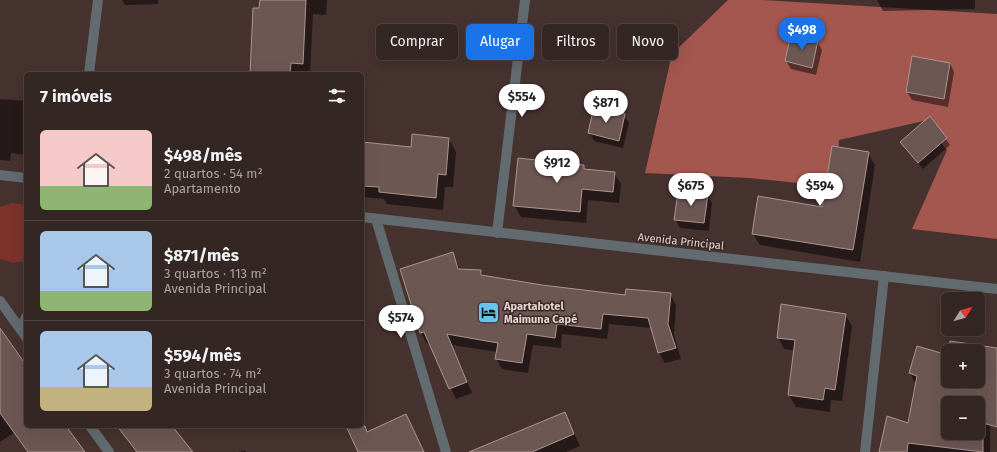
<!DOCTYPE html>
<html lang="pt">
<meta charset="utf-8">
<style>
body{margin:0;font-family:"Fira Sans",sans-serif;background:#3c2e2b;color:#f1f3f6;height:100vh;display:flex;flex-direction:column;font-size:15px;white-space:nowrap}
*{box-sizing:border-box;margin:0}
p{font-size:13px;color:#a9a5a6}
.icon{flex:none;width:22px;height:22px;fill:none;stroke:currentColor;stroke-width:2;stroke-linecap:round;stroke-linejoin:round}
.map{position:relative;flex:1;overflow:hidden}
.drawer{position:absolute;left:24px;top:72px;width:340px;height:356px;display:flex;flex-direction:column;background:#342623;border-radius:6px;box-shadow:0 4px 16px #0002,0 0 0 1px #4e4341}
.drawer>*{flex:none}
.top-card{position:absolute;left:376px;top:24px;width:380px;height:36px;display:flex;gap:8px}
.needle{width:26px;rotate:53deg}
.controls{position:absolute;left:941px;top:292px;display:grid;gap:8px}
.controls a{display:grid;place-items:center;width:44px;height:44px;border-radius:6px;background:#342623;box-shadow:0 4px 16px #0002,0 0 0 1px #4e4341;font-size:20px}
.price{position:absolute;translate:-50% -34px;padding:0 9px;border-radius:14px;background:#fff;color:#222;font-size:13px;line-height:26px;filter:drop-shadow(0 1px 2px #0008)}
.price::after{content:'';position:absolute;left:50%;top:24px;width:12px;height:9px;margin-left:-6px;background:inherit;clip-path:polygon(0 0,100% 0,50% 100%)}
.price.current{background:#1a73e8;color:#fff}
ul{padding:0;list-style:none}
li{display:flex;align-items:center;gap:12px;height:100px;padding:0 16px}
li+li{border-top:1px solid #4e4341}
li span{display:grid;place-items:center;flex:none;width:112px;height:80px;border-radius:6px;color:#555}
li>.icon{margin-inline-start:auto}
span .icon{width:48px;height:48px;fill:#fffc;stroke-width:1}
li b{font-size:17px}
h2{display:flex;justify-content:space-between;align-items:center;height:48px;padding:0 16px;font-size:17px}
.chip{padding:0 14px;border-radius:6px;background:#342623;box-shadow:0 4px 16px #0002,0 0 0 1px #4e4341;font-size:14px;line-height:36px}
.chip.current{background:#1a73e8;color:#fff}
.map>svg:first-child{display:block}
</style>
<div class="map">
<svg width="997" height="452" viewBox="0 0 997 452">
<rect width="100%" height="100%" fill="#46322f"/>
<!-- green -->
<path fill="#7b332c" d="M12,203L26,205V261L13,263L0,259V207Z"/>
<!-- forest -->
<path fill="#a3574e" d="M728,0H763L997,14V239L912,229L947,150L924,121L839,140L836,187L749,178L645,173L672,54Z"/>
<!-- shadow -->
<g fill="#0007" fill-rule="evenodd">
<path d="M122,0H158V4L125,5Z"/>
<path d="M261,0H327L326,15L313,14L310,74H251Z"/>
<path d="M877,0H975V9L883,11Z"/>
<path d="M817,41L822,50L816,75L791,69L786,61Z"/>
<path d="M950,63L954,72L948,107L912,100L907,92Z"/>
<path d="M0,99L26,101V155L11,153L10,161L0,160Z"/>
<path d="M624,115L629,123L623,148L594,141L589,132Z"/>
<path d="M930,117L950,145L923,169L901,142Z"/>
<path d="M449,139L456,152L453,187H445L443,210L387,204L384,199L362,197V143L412,148Z"/>
<path d="M868,153L875,165L860,262L760,245L753,234L823,208Z"/>
<path d="M583,166L586,170L614,173L621,184L619,203L588,200L586,223L521,217L514,205Z"/>
<path d="M707,195L712,203L709,231L680,228L675,219Z"/>
<path d="M452,253L460,270L481,271L484,276L542,286L626,296L670,294L676,305L674,335L681,359L665,363L659,353L652,328L609,324L607,339L562,334L561,348L533,345L528,373L502,369L496,358L497,352L452,345L472,393L456,399L430,343L427,344L421,333L401,269Z"/>
<path d="M845,314L852,326L842,401L831,400L830,412L796,407L789,395L795,351L784,349L778,337Z"/>
<path d="M0,327L26,366V426H65L84,452H28L14,433L0,442Z"/>
<path d="M997,349V422L990,414V452H880L909,424L916,385L910,373L948,356V381H978V351H950ZM948,403H978V433H948Z"/>
<path d="M564,413L580,446L566,452H471Z"/>
<path d="M405,415L424,452H359L347,426H362V421L368,433Z"/>
<path d="M245,450L246,452H239Z"/>
</g>
<!-- building -->
<g fill="#6d5753" stroke="#ad9591" fill-rule="evenodd">
<path d="M260,0H306L303,64L291,63L290,74H250L253,8H259Z"/>
<path d="M791,34L818,40L812,68L785,61Z"/>
<path d="M912,56L950,63L944,99L906,92Z"/>
<path d="M594,106L625,114L619,141L588,133Z"/>
<path d="M930,116L947,138L918,163L900,142Z"/>
<path d="M412,134L449,138L446,175L438,174L436,198L379,192V187L362,186V142L411,147Z"/>
<path d="M832,146L869,152L853,250L752,234L758,196L822,207Z"/>
<path d="M518,158L584,165V169L615,172L613,192L582,189L580,212L513,206Z"/>
<path d="M678,191L708,194L704,223L674,220Z"/>
<path d="M453,252L458,269L481,270V275L542,285L625,295L626,289L671,293L668,324L676,348L658,353L648,318L603,314L601,329L557,324L555,338L527,334L522,363L495,359L498,343L447,334L467,382L449,389L424,332L420,333L400,269Z"/>
<path d="M781,304L846,314L835,390L825,388L823,400L788,395L795,340L777,338Z"/>
<path d="M0,328L26,365V426H66L85,452H28L0,413Z"/>
<path d="M950,341L997,348V427L983,423V452L908,443L907,452H879L887,416L908,423L917,376L909,373L917,346L948,355V381H978V351H949ZM948,403H978V433H948Z"/>
<path d="M565,412L574,434L532,452H469Z"/>
<path d="M406,414L424,452H358L346,426H365L367,432Z"/>
<path d="M117,426H172L193,452H137Z"/>
</g>
<g fill="none" stroke-linecap="round" stroke-linejoin="round">
<!-- minor -->
<g stroke="#626b70" stroke-width="10">
<path d="M89,74L98,0"/>
<path d="M0,175L26,178"/>
<path d="M362,217L997,289"/>
<path d="M376,219L446,452"/>
<path d="M497,233L525,0"/>
<path d="M0,301L26,337"/>
<path d="M21,329L26,317"/>
<path d="M90,426L109,452"/>
<path d="M865,452L884,276"/>
</g>
</g>
<!-- icons -->
<defs>
<symbol id="hotel-square" viewBox="-11 -11 22 22"><rect x="-9" y="-9" width="18" height="18" rx="4" fill="#66c4ef" stroke="#3c2825"/><path d="M-6-4.5h1.5V1H6V5H4.5V3h-9V5H-6ZM-4 0a1.8 1.8 0 1 1 3.6 0ZM.5 0V-2.5h3Q6-2.5 6 0Z" fill="#111"/></symbol>
</defs>
<g fill-rule="evenodd">
<use href="#hotel-square" x="476" y="300" width="25" height="25"/>
</g>
<g text-anchor="middle" stroke-width="3" stroke-linejoin="round" paint-order="stroke">
<!-- street labels -->
<g font-size="11" fill="#e1d4d2" stroke="#3c2825">
<text transform="translate(681 241) rotate(6)" y="4">Avenida Principal</text>
</g>
<!-- poi labels -->
<g font-size="11" font-weight="bold" fill="#e1d4d2" stroke="#3c2825" text-anchor="start">
<text x="504" y="310">Apartahotel<tspan x="504" dy="13">Maimuna Capé</tspan></text>
</g>
</g>
</svg>
<div class="controls">
<a><svg class="needle" viewBox="-14 -14 28 28"><path d="M0-13l5 13h-10z" fill="#e53935"/><path d="M0 13l5-13h-10z" fill="#a9a5a6"/></svg></a>
<a>+</a>
<a>−</a>
</div>
<b class="price current" style="left:802px;top:51px">$498</b>
<b class="price" style="left:522px;top:118px">$554</b>
<b class="price" style="left:606px;top:124px">$871</b>
<b class="price" style="left:557px;top:184px">$912</b>
<b class="price" style="left:691px;top:207px">$675</b>
<b class="price" style="left:820px;top:207px">$594</b>
<b class="price" style="left:401px;top:339px">$574</b>
<div class="top-card">
<a class="chip">Comprar</a>
<a class="chip current">Alugar</a>
<a class="chip">Filtros</a>
<a class="chip">Novo</a>
</div>
<section class="drawer">
<h2>7 imóveis<svg class="icon" aria-label="filters" viewBox="0 0 24 24"><path d="M4 7h16M4 17h16"/><circle cx="9" cy="7" r="2"/><circle cx="15" cy="17" r="2"/></svg></h2>
<ul>
<li><span style="background:linear-gradient(#f6c9c9 70%,#8fb573 0)"><svg class="icon" aria-label="home" viewBox="0 0 24 24"><path d="M3 11l9-7 9 7M6 9v11h12V9"/></svg></span><div><b>$498/mês</b><p>2 quartos · 54 m²</p><p>Apartamento</p></div></li>
<li><span style="background:linear-gradient(#a9c7e8 75%,#8fb573 0)"><svg class="icon" aria-label="home" viewBox="0 0 24 24"><path d="M3 11l9-7 9 7M6 9v11h12V9"/></svg></span><div><b>$871/mês</b><p>3 quartos · 113 m²</p><p>Avenida Principal</p></div></li>
<li><span style="background:linear-gradient(#a9c7e8 70%,#c2b280 0)"><svg class="icon" aria-label="home" viewBox="0 0 24 24"><path d="M3 11l9-7 9 7M6 9v11h12V9"/></svg></span><div><b>$594/mês</b><p>3 quartos · 74 m²</p><p>Avenida Principal</p></div></li>
</ul>
</section>
</div>
